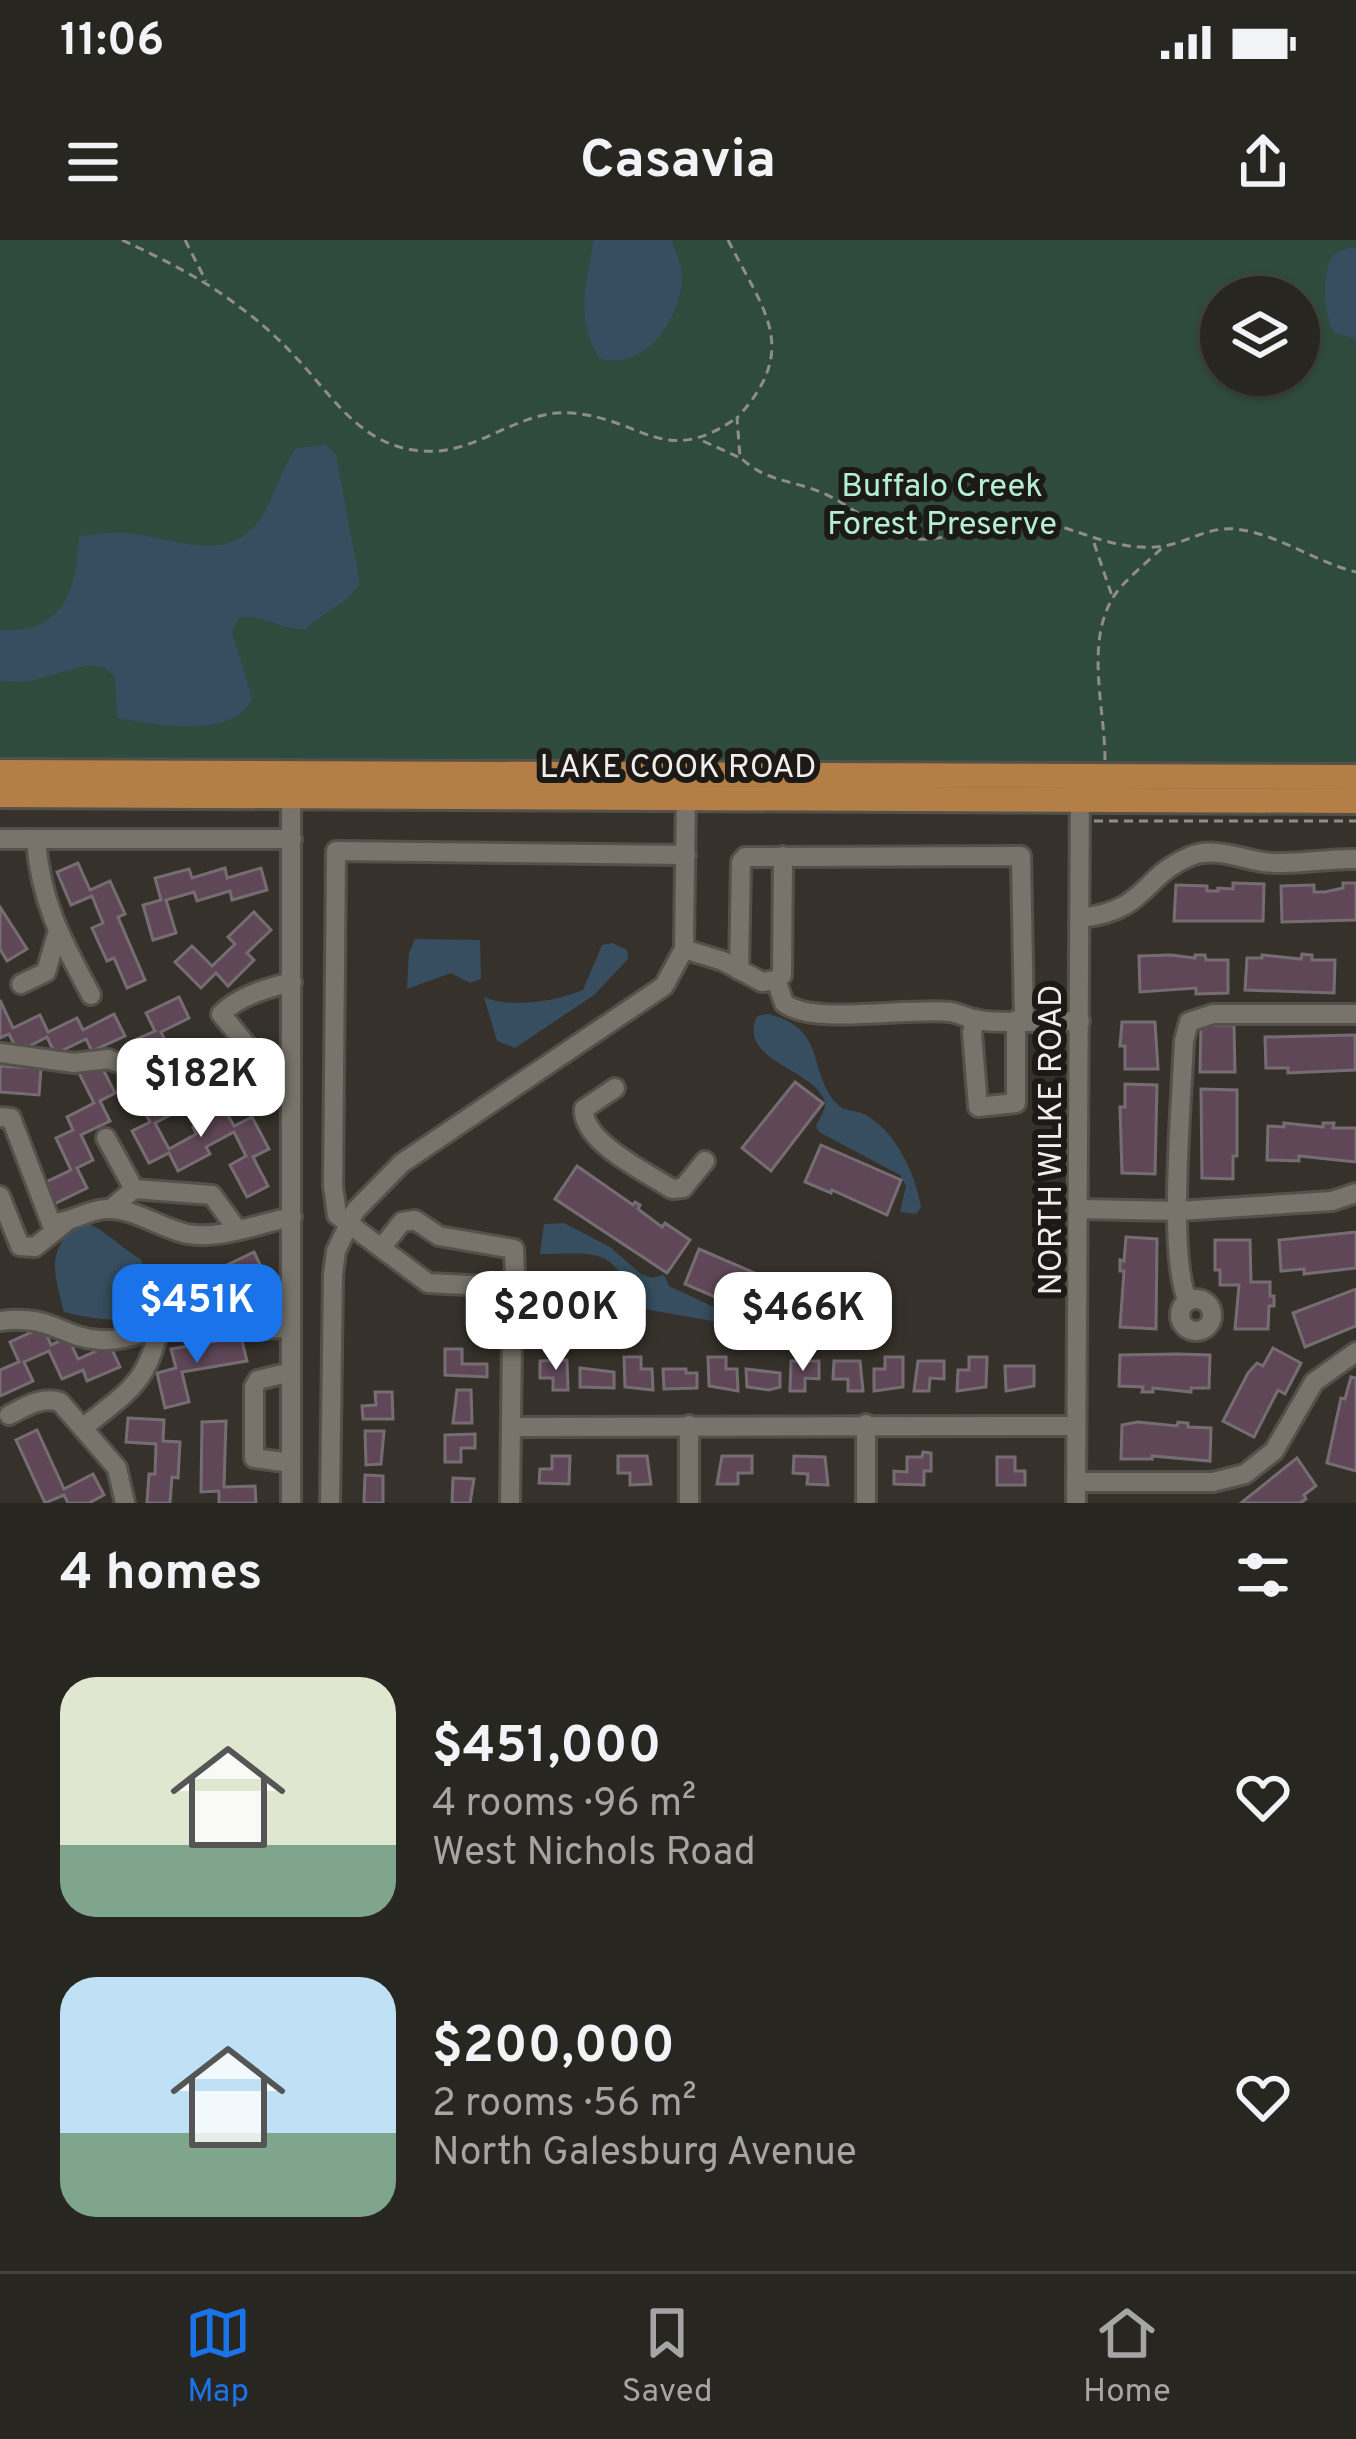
<!DOCTYPE html>
<meta charset="utf-8">
<style>
body{margin:0;font-family:Overpass,sans-serif;background:#302e29;color:#f1f3f6;height:100vh;display:flex;flex-direction:column;font-size:45px;white-space:nowrap}
*{box-sizing:border-box;margin:0}
p{font-size:39px;color:#a5a5a5}
.icon{flex:none;width:66px;height:66px;fill:none;stroke:currentColor;stroke-width:2;stroke-linecap:round;stroke-linejoin:round}
.map{position:relative;height:1263px;overflow:hidden}
.sheet{display:flex;flex-direction:column;background:#282620;flex:1}
.sheet>*{flex:none}
.tools{position:absolute;left:1200px;top:36px;display:grid;gap:24px}
.tools a{display:grid;place-items:center;width:120px;height:120px;border-radius:50%;background:#282620;box-shadow:0 3px 9px #0004,0 0 0 3px #44433e;font-size:60px}
.price{position:absolute;translate:-50% -102px;padding:0 27px;border-radius:24px;background:#fff;color:#222;font-size:39px;line-height:78px;filter:drop-shadow(0 3px 6px #0008)}
.price::after{content:'';position:absolute;left:50%;top:72px;width:36px;height:27px;margin-left:-18px;background:inherit;clip-path:polygon(0 0,100% 0,50% 100%)}
.price.current{background:#1a73e8;color:#fff}
ul{padding:0;list-style:none}
li{display:flex;align-items:center;gap:36px;height:300px;padding:0 60px}
li span{display:grid;place-items:center;flex:none;width:336px;height:240px;border-radius:36px;color:#555}
li>.icon{margin-inline-start:auto}
span .icon{width:144px;height:144px;fill:#fffc;stroke-width:1}
li b{font-size:51px}
h2{display:flex;justify-content:space-between;align-items:center;height:144px;padding:0 60px;font-size:51px}
.status{display:flex;justify-content:space-between;align-items:center;height:84px;padding:0 60px;background:#282620;direction:ltr}
.status svg{height:33px;fill:currentColor}
header{display:flex;justify-content:space-between;align-items:center;height:156px;padding:0 60px;background:#282620;font-size:54px;font-weight:700}
.tabs{display:flex;justify-content:space-around;align-items:center;height:168px;border-top:3px solid #44433e;background:#282620;font-size:33px;color:#a5a5a5}
.tabs a{display:grid;justify-items:center;gap:6px}
.tabs .current{color:#1a73e8}
.map>svg:first-child{display:block}
</style>
<div class="status"><b>11:06</b><svg viewBox="0 0 49 12"><path d="M0 12V9h3v3zM5 12V6h3v6zM10 12V3h3v9zM15 12V0h3v12zM26 1h20v11H26zM47 4h2v5h-2z"/></svg></div>
<header><svg class="icon" aria-label="menu" viewBox="0 0 24 24"><path d="M4 6h16M4 12h16M4 18h16"/></svg>Casavia<svg class="icon" aria-label="share" viewBox="0 0 24 24"><path d="M12 15V3M7 8l5-5 5 5M5 13v7h14v-7"/></svg></header>
<div class="map">
<svg width="1356" height="1263" viewBox="0 0 1356 1263">
<rect width="100%" height="100%" fill="#36322b"/>
<!-- green -->
<path fill="#2f4b3e" fill-rule="evenodd" d="M0,0H1356V529L0,518ZM1221,57H1299V135H1221Z"/>
<!-- water -->
<g fill="#364e5f">
<path d="M594,0H672C675,11 682,26 682,37C681,80 643,133 599,118C575,78 586,43 594,0Z"/>
<path d="M1350,8H1356V99L1335,93C1323,79 1322,31 1332,17C1337,11 1343,10 1350,8Z"/>
<path d="M326,205L336,215L360,344C346,364 324,372 306,389C277,390 264,373 238,378L232,392L252,458C234,501 153,484 117,478L115,437L104,427L89,425L26,442L0,441V390C64,395 77,349 79,296C94,295 111,292 126,293C173,296 230,329 263,275C276,253 281,229 296,208Z"/>
<path d="M415,699L480,700L481,739L470,743L451,733L407,749L409,713Z"/>
<path d="M612,703L627,710L628,719L594,755L515,808L497,801L484,757C510,769 557,761 583,750L602,705Z"/>
<path d="M768,774C829,789 806,832 838,865C846,872 855,870 864,874C896,891 915,933 921,967L916,974L900,972L906,946L900,935L819,892L816,886C820,878 828,867 824,859C810,828 737,820 757,776Z"/>
<path d="M80,982C102,984 120,1009 141,1019L153,1066C129,1087 93,1079 64,1072C54,1033 45,1010 80,982Z"/>
<path d="M564,983L610,1007L641,1034L651,1038L664,1035L669,1046L737,1078L729,1084L644,1069L634,1064C613,1005 597,1014 540,1014L544,984Z"/>
</g>
<!-- building -->
<g fill="#5f4757" stroke="#766d73" stroke-width="3">
<path d="M78,623L90,650L110,641L125,674L118,677L145,740L127,748L114,718L107,721L92,688L103,683L92,656L71,665L57,632Z"/>
<path d="M225,628L227,638L261,628L267,650L232,660L230,651L197,661L194,652L166,660L176,693L153,700L143,665L161,660L155,638L189,629L192,638Z"/>
<path d="M1233,643L1264,644L1263,681H1174L1176,645L1207,646V651H1218V648L1233,649Z"/>
<path d="M1343,643H1356V680L1282,682L1281,646L1314,645V652H1325L1343,648Z"/>
<path d="M0,667L27,709L7,721L0,709Z"/>
<path d="M254,672L271,690L247,713L254,720L228,746L216,733L201,748L175,722L192,706L212,726L235,704L228,697Z"/>
<path d="M1302,714L1312,715V720H1335L1334,753L1245,750L1247,718H1262V715L1301,719Z"/>
<path d="M1171,715L1195,718V715H1205L1206,720H1228V753L1196,754V748L1140,752L1139,716Z"/>
<path d="M179,757L189,778L161,792L173,818L203,804L211,822L230,813L246,845L224,855L211,826L180,840L172,823L153,832L137,799L155,791L146,773Z"/>
<path d="M0,760L13,788L40,775L48,792L77,778L83,790L114,774L125,796L92,811L86,799L55,814L47,797L18,812L9,794L0,798Z"/>
<path d="M1122,782H1155L1158,829H1125V806H1120Z"/>
<path d="M1201,785H1234L1235,832H1200Z"/>
<path d="M1355,795V830L1288,833V828H1266L1265,797Z"/>
<path d="M99,821L115,853L100,861L110,881L81,895L93,920L77,928L87,948L54,964L44,943L71,930L56,898L73,890L67,877L94,863L78,831Z"/>
<path d="M0,826L41,828L39,855L0,852Z"/>
<path d="M795,842L823,863L771,931L742,908Z"/>
<path d="M156,843L172,874L155,883L169,909L196,894L193,887L225,870L234,886L252,877L269,909L253,917L268,946L247,957L230,925L246,916L234,892L206,907L210,914L178,931L169,913L149,923L132,891L150,882L135,854Z"/>
<path d="M1125,844L1157,845L1155,934L1122,933L1120,867H1125Z"/>
<path d="M1201,849L1237,850V916H1233V939L1202,938Z"/>
<path d="M1284,883L1323,887V883H1334L1333,888H1356V922L1299,916V921L1267,920L1268,886L1284,887Z"/>
<path d="M821,905L901,940L887,975L832,950L831,953L805,942Z"/>
<path d="M577,926L633,965L635,962L640,965L638,969L662,987L665,983L690,1000L667,1033L555,959Z"/>
<path d="M1356,992V1028L1304,1034V1029L1281,1031L1279,1000Z"/>
<path d="M1126,997L1157,999L1156,1089L1120,1087L1124,1031H1120V1020L1124,1021Z"/>
<path d="M1215,1000H1250L1251,1042H1270V1056H1274V1066H1269L1268,1089H1235L1239,1045H1220V1030H1215Z"/>
<path d="M699,1009L778,1043L764,1078L685,1044Z"/>
<path d="M254,1012L264,1033L237,1047L247,1066L215,1082L207,1066L188,1075L171,1043L193,1032L207,1060L231,1047L221,1028Z"/>
<path d="M1356,1049V1086L1305,1107L1293,1073Z"/>
<path d="M43,1087L51,1105L68,1097L78,1119L110,1105L120,1127L87,1141L83,1130L62,1139L49,1111L24,1122L33,1141L0,1156V1130L19,1122L10,1102Z"/>
<path d="M241,1097L247,1121L182,1132L189,1162L165,1168L157,1133L176,1128L171,1109Z"/>
<path d="M1273,1108L1301,1123L1285,1154L1278,1150L1254,1197L1223,1181L1248,1133L1257,1123L1263,1126Z"/>
<path d="M445,1109H462V1124H487V1137L445,1135Z"/>
<path d="M1178,1114L1210,1115L1209,1148H1191V1152L1153,1148V1152H1142L1143,1147L1119,1146L1120,1115Z"/>
<path d="M624,1117H641V1129H652L653,1150L625,1147Z"/>
<path d="M708,1117H726V1129H737L738,1151L709,1146Z"/>
<path d="M885,1117H903V1147L874,1151V1129H885Z"/>
<path d="M969,1117H987L986,1147L957,1151L958,1130H969Z"/>
<path d="M567,1120L568,1150H553V1138H540V1121Z"/>
<path d="M791,1121H819V1139L805,1138V1151H790Z"/>
<path d="M834,1121H860L863,1151H848V1139H833Z"/>
<path d="M918,1121H944V1139L930,1138L929,1151H914Z"/>
<path d="M1005,1126H1034V1146L1006,1151Z"/>
<path d="M580,1128L614,1132V1148L580,1147Z"/>
<path d="M663,1129H686V1133H697V1148L664,1149Z"/>
<path d="M746,1129L780,1133V1147L769,1150L747,1147Z"/>
<path d="M1351,1137L1356,1138V1231L1327,1223L1341,1158L1345,1159Z"/>
<path d="M457,1150H471L472,1183H453Z"/>
<path d="M375,1152H392L393,1179H363L362,1166L376,1165Z"/>
<path d="M128,1178L164,1180L163,1201L180,1202L178,1238L172,1237L170,1263H147L149,1234H155L156,1204L126,1202Z"/>
<path d="M226,1181L224,1247L255,1246L256,1263H219V1251L201,1252L202,1182Z"/>
<path d="M1138,1182L1177,1186L1178,1182L1188,1183V1187L1211,1188L1210,1221L1152,1216V1219H1121L1122,1185Z"/>
<path d="M37,1190L64,1249L93,1234L104,1255L89,1263H68L64,1255L45,1263L16,1200Z"/>
<path d="M365,1191H384L381,1224L366,1225Z"/>
<path d="M475,1194V1208H461V1222H445V1195Z"/>
<path d="M923,1212L931,1213V1231H924V1245L894,1244V1231L907,1232V1217H922Z"/>
<path d="M552,1216H570L569,1244L539,1243L540,1229H552Z"/>
<path d="M618,1216H647L651,1244L630,1245V1233H618Z"/>
<path d="M722,1216H752V1233H738V1244H717Z"/>
<path d="M794,1216L825,1217L828,1245L807,1244L808,1234L793,1233Z"/>
<path d="M997,1217H1015V1231H1025V1245H997Z"/>
<path d="M1297,1218L1316,1246L1304,1255L1306,1259L1300,1263H1241Z"/>
<path d="M365,1235L383,1236V1263H364Z"/>
<path d="M453,1238L474,1239L470,1263H452Z"/>
</g>
<g fill="none" stroke-linecap="round" stroke-linejoin="round">
<defs>
<g id="minor">
<path d="M291,548V1263"/>
<path d="M0,599H292"/>
<path d="M36,599C40,661 62,701 91,755"/>
<path d="M1081,678C1149,670 1140,637 1191,616C1214,607 1239,618 1263,622C1294,626 1325,618 1356,619"/>
<path d="M684,709L723,721L762,742L776,740L782,735L783,616"/>
<path d="M739,730L741,622L745,617L1021,616L1024,780"/>
<path d="M776,740L784,763C813,786 908,767 950,772C959,773 967,778 977,780C1009,785 1047,780 1080,781"/>
<path d="M21,744L46,732L57,694"/>
<path d="M976,779L972,792L978,867L1016,863V780"/>
<path d="M0,813L74,823L108,819L226,862L272,851"/>
<path d="M615,848L584,869C582,902 646,932 672,949L683,948L705,921"/>
<path d="M279,856L272,851L264,826L221,774C239,756 267,748 292,742"/>
<path d="M0,877L11,878L51,983C71,983 86,970 106,969C132,967 162,989 188,994C220,1000 260,983 292,977"/>
<path d="M106,898L134,949"/>
<path d="M0,956L20,1006L35,1007L65,983"/>
<path d="M112,968L134,949L212,955L236,988"/>
<path d="M1080,969L1178,971L1332,961L1356,953"/>
<path d="M382,1007L402,982L415,980L439,996L514,1009L515,1035L506,1047L428,1043L337,975L333,946L336,611L686,615"/>
<circle cx="1196" cy="1075" r="16"/>
<path d="M1188,1061C1167,1020 1182,856 1184,801L1189,782L1213,774H1356"/>
<path d="M0,1081C51,1074 60,1097 99,1100C128,1102 152,1087 180,1083C194,1082 203,1087 217,1089C240,1092 268,1088 291,1088"/>
<path d="M9,1175C25,1167 42,1156 60,1162L117,1228L125,1263"/>
<path d="M689,1185V1263"/>
<path d="M84,1187C127,1152 146,1145 159,1089"/>
<path d="M511,1187L1076,1186"/>
<path d="M291,1223L254,1218V1147L258,1140L291,1132"/>
<path d="M1076,1242H1213L1245,1234L1274,1211L1314,1142L1356,1112"/>
<path d="M330,1263L333,1035L336,1011L355,971L402,923L664,746L684,709L686,548"/>
<path d="M510,1263L512,1101"/>
<path d="M866,1263V1184"/>
<path d="M1076,1263L1080,548"/>
</g>
<g id="major">
<path d="M0,532L1356,537"/>
<path d="M0,555L1356,561"/>
</g>
</defs>
<!-- minor casing -->
<use href="#minor" stroke="#54514b" stroke-width="24"/>
<!-- major casing -->
<use href="#major" stroke="#54514b" stroke-width="30"/>
<!-- path -->
<g stroke="#908c87" stroke-width="3" stroke-dasharray="9 6" stroke-linecap="butt">
<path d="M122,0C163,19 205,40 241,68C263,84 283,103 302,124C337,163 365,208 424,211C478,215 517,169 572,173C643,179 664,228 735,179"/>
<path d="M185,0L206,41"/>
<path d="M728,0C764,72 801,108 737,178L740,217C765,242 793,240 823,253C859,269 889,303 931,299C965,296 995,274 1030,279C1073,286 1109,310 1155,307C1183,306 1206,286 1235,289C1276,293 1315,322 1356,332"/>
<path d="M703,201L738,217"/>
<path d="M1094,303L1112,356"/>
<path d="M1105,520C1105,470 1086,407 1111,361C1121,342 1147,323 1163,307"/>
<path d="M1094,581H1356"/>
</g>
<!-- minor -->
<use href="#minor" stroke="#78746c" stroke-width="18"/>
<!-- major -->
<use href="#major" stroke="#b37f47" stroke-width="24"/>
</g>
<g text-anchor="middle" stroke-width="12" stroke-linejoin="round" paint-order="stroke">
<!-- park labels -->
<g font-size="33" fill="#b4eed1" stroke="#1c1a17">
<text x="942" y="256">Buffalo Creek<tspan x="942" dy="38">Forest Preserve</tspan></text>
</g>
<!-- street labels -->
<g font-size="33" fill="#f1eeea" stroke="#1c1a17">
<text x="678" y="537">LAKE COOK ROAD</text>
<text transform="translate(1049 900) rotate(-90)" y="12">NORTH WILKE ROAD</text>
</g>
</g>
</svg>
<div class="tools">
<a><svg class="icon" aria-label="layers" viewBox="0 0 24 24"><path d="M12 4l9 5-9 5-9-5zM3 14l9 5 9-5"/></svg></a>
</div>
<b class="price" style="left:201px;top:900px">$182K</b>
<b class="price current" style="left:197px;top:1126px">$451K</b>
<b class="price" style="left:556px;top:1133px">$200K</b>
<b class="price" style="left:803px;top:1134px">$466K</b>
</div>
<section class="sheet">
<h2>4 homes<svg class="icon" aria-label="filters" viewBox="0 0 24 24"><path d="M4 7h16M4 17h16"/><circle cx="9" cy="7" r="2"/><circle cx="15" cy="17" r="2"/></svg></h2>
<ul>
<li><span style="background:linear-gradient(#dfe7d0 70%,#7fa58c 0)"><svg class="icon" aria-label="home" viewBox="0 0 24 24"><path d="M3 11l9-7 9 7M6 9v11h12V9"/></svg></span><div><b>$451,000</b><p>4 rooms · 96 m²</p><p>West Nichols Road</p></div><svg class="icon" aria-label="heart" viewBox="0 0 24 24"><path d="M12 20l-8-8c-3-5 5-10 8-4 3-6 11-1 8 4z"/></svg></li>
<li><span style="background:linear-gradient(#bfe0f5 65%,#7fa58c 0)"><svg class="icon" aria-label="home" viewBox="0 0 24 24"><path d="M3 11l9-7 9 7M6 9v11h12V9"/></svg></span><div><b>$200,000</b><p>2 rooms · 56 m²</p><p>North Galesburg Avenue</p></div><svg class="icon" aria-label="heart" viewBox="0 0 24 24"><path d="M12 20l-8-8c-3-5 5-10 8-4 3-6 11-1 8 4z"/></svg></li>
</ul>
</section>
<nav class="tabs">
<a class="current"><svg class="icon" aria-label="map" viewBox="0 0 24 24"><path d="M3 6l6-2 6 2 6-2v14l-6 2-6-2-6 2zM9 4v14M15 6v14"/></svg>Map</a>
<a><svg class="icon" aria-label="saved" viewBox="0 0 24 24"><path d="M7 4h10v16l-5-4-5 4z"/></svg>Saved</a>
<a><svg class="icon" aria-label="home" viewBox="0 0 24 24"><path d="M3 11l9-7 9 7M6 9v11h12V9"/></svg>Home</a>
</nav>
